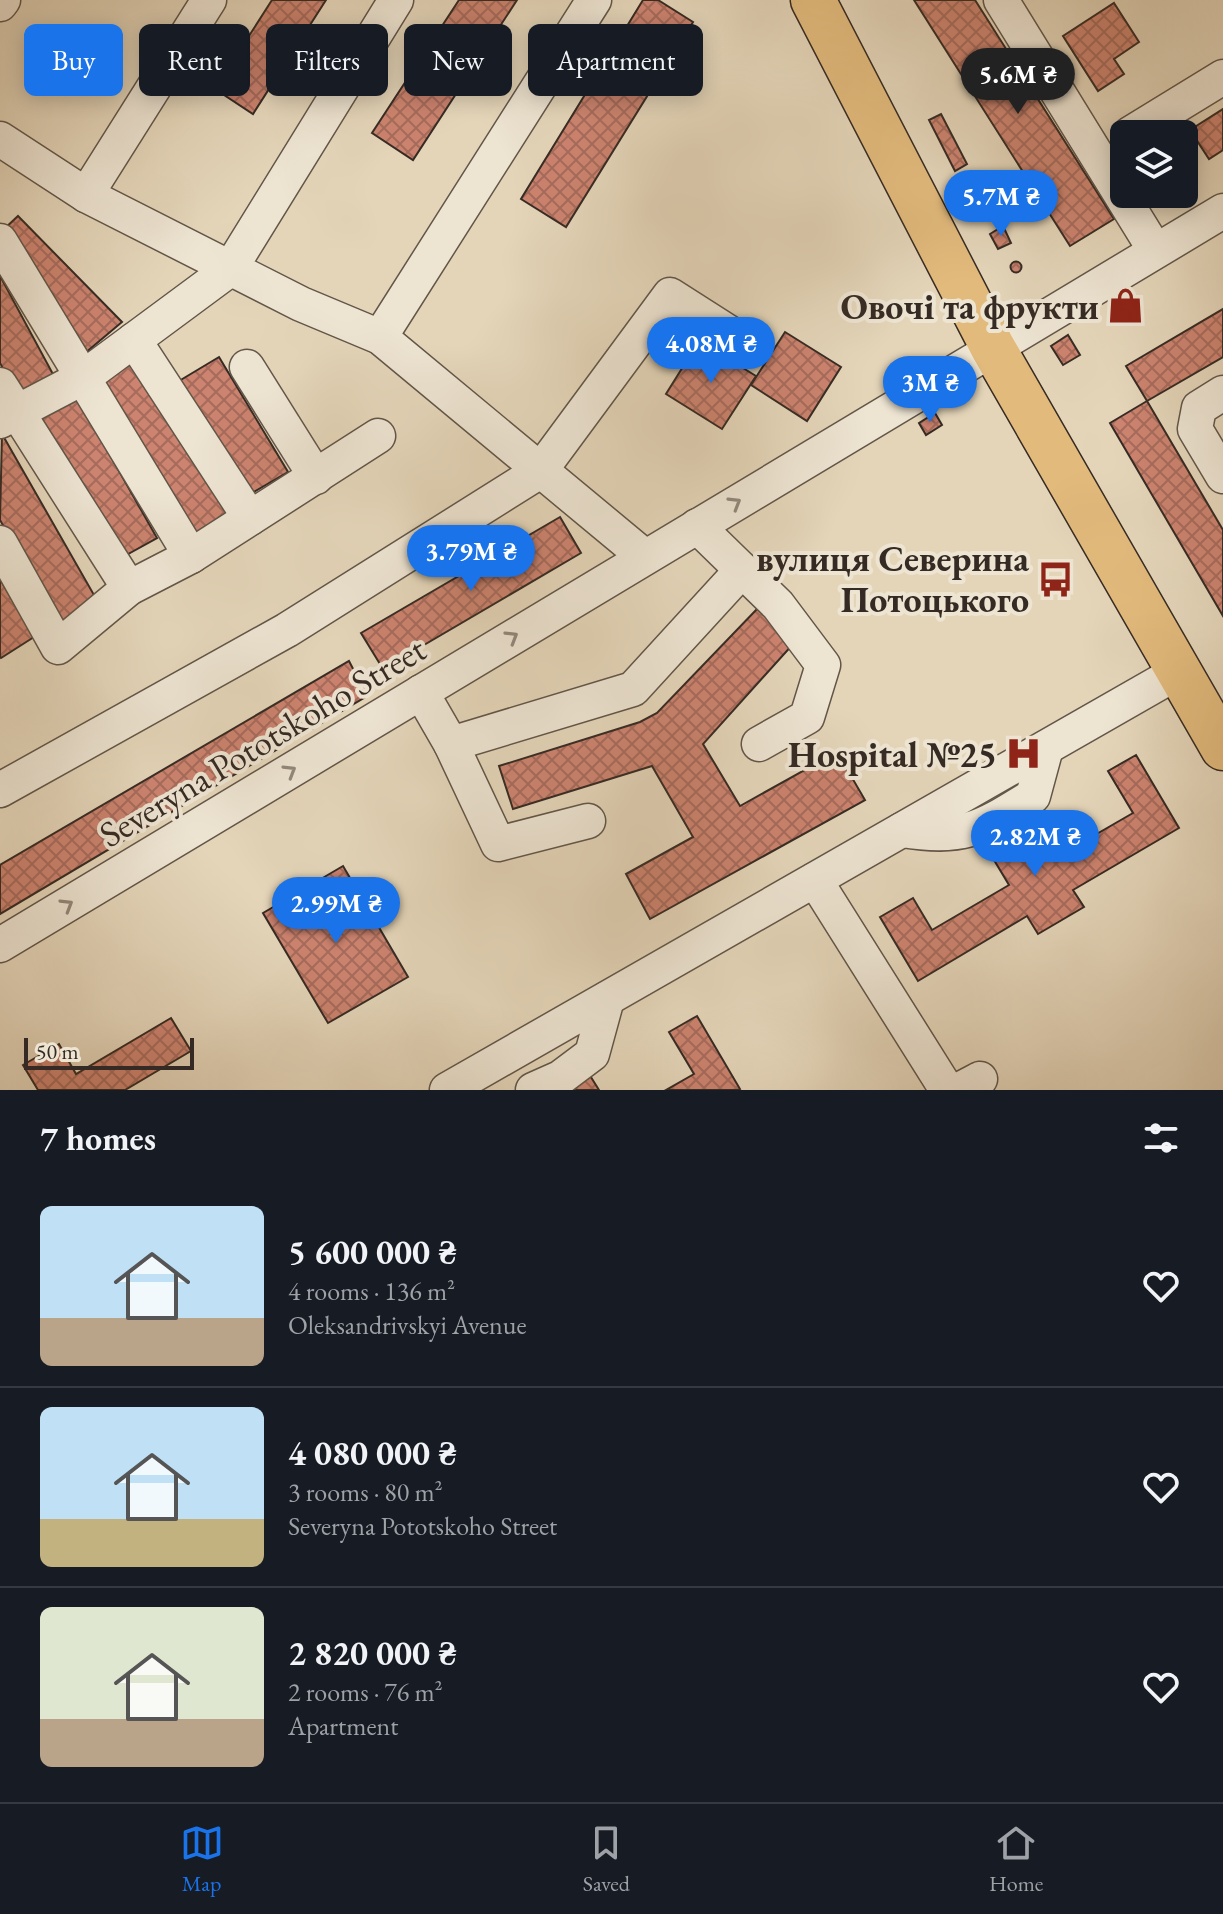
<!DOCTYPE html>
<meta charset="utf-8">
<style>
body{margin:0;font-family:"EB Garamond",serif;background:#20242c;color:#f1f3f6;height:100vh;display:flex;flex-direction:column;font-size:30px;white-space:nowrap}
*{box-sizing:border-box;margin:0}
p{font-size:26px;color:#9ea1a6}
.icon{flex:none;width:44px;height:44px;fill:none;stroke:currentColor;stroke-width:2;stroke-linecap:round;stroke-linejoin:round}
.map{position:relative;height:1090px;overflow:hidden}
.drawer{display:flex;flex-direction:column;background:#171b24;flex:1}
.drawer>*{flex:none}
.banner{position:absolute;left:24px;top:24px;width:800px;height:72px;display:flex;gap:16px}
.tools{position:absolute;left:1110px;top:120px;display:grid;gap:16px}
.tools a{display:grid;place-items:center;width:88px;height:88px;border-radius:12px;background:#171b24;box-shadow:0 4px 20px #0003;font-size:40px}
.scale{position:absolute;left:24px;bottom:20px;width:170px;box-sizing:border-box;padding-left:8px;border:4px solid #362b24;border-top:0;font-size:22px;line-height:28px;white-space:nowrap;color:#362b24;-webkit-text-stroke:6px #ede4d2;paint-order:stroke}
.price{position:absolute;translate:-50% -68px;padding:0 18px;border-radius:28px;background:#1a73e8;color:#fff;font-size:26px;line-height:52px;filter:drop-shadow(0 2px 4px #0008)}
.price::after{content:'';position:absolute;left:50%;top:48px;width:24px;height:18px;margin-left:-12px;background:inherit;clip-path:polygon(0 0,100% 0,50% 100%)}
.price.current{background:#222;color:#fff}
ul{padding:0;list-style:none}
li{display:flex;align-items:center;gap:24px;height:200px;padding:0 40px}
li+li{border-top:2px solid #363941}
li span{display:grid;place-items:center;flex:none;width:224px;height:160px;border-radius:12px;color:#555}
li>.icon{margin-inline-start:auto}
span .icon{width:96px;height:96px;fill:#fffc;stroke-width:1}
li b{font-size:34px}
h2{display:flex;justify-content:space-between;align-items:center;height:96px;padding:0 40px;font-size:34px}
.pill{padding:0 28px;border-radius:12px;background:#171b24;box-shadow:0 4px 20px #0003;font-size:28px;line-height:72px}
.pill.current{background:#1a73e8;color:#fff}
.tab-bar{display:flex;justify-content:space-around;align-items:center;height:112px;border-top:2px solid #363941;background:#171b24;font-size:22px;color:#9ea1a6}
.tab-bar a{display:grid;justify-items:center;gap:4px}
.tab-bar .current{color:#1a73e8}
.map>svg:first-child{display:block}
</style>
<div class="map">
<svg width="1223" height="1090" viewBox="0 0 1223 1090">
<defs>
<pattern id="building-cross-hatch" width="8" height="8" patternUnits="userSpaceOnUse" patternTransform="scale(2)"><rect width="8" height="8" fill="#cc836f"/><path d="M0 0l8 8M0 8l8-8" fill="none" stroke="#a66b5b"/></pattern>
</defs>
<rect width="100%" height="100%" fill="#e4d5b9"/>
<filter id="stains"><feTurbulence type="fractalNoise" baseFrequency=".0025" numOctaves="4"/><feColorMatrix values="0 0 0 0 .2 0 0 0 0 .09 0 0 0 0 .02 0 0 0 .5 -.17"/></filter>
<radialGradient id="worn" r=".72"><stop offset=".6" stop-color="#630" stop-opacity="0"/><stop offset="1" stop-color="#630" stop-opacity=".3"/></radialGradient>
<!-- building -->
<g fill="url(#building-cross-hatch)" stroke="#362b24" stroke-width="2">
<path d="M272,0H326L253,114L215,89Z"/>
<path d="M459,0H517L413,160L372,133Z"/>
<path d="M643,0H658L693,22L566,227L521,199Z"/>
<path d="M914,0H975L1114,219L1070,246Z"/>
<path d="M1114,3L1139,42L1114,59L1124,74L1098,91L1063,36Z"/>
<path d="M1223,109V150L1209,159L1190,130Z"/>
<path d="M941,114L967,164L955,171L929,120Z"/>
<path d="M18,216L122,322L84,354L0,233Z"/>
<path d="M1003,226L1011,243L998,249L990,234Z"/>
<circle cx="1016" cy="267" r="5.5"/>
<path d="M0,276L54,376L18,396L0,363Z"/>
<path d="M1129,296L1136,307L1121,317L1113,305Z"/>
<path d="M1223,309V357L1147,401L1126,366Z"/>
<path d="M785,332L841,367L807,421L751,385Z"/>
<path d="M1068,335L1080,355L1063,365L1051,346Z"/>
<path d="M699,341L756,376L722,429L666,394Z"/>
<path d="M219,357L288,472L247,496L179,381Z"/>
<path d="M134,361L229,515L191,538L96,385Z"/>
<path d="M76,395L157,538L121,558L40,416Z"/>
<path d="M1147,401L1223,530V616L1110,423Z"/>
<path d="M935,413L942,425L926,435L919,423Z"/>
<path d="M2,434L98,602L59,624L0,520Z"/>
<path d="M560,517L581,553L383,669L361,633Z"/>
<path d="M0,579L34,637L1,658L0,657Z"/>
<path d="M758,608L794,643L703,744L740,806L837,752L865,800L650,919L626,874L693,837L652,766L513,809L499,766L640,722L657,713Z"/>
<path d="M349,661L367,696L0,914V865Z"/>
<path d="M1136,755L1179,828L1073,890L1084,907L1038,934L1027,916L918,981L880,917L913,898L932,930L1009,885L982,840L1028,813L1055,858L1133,813L1108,771Z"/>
<path d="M343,866L408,977L328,1023L263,913Z"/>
<path d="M697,1016L740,1089L738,1090H666L694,1074L669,1032Z"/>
<path d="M171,1018L191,1051L125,1090H38L23,1065L59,1044L76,1074Z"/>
<path d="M589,1074L599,1090H562Z"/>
</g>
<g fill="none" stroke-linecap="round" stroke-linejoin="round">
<defs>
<g id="minor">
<path d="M1001,0L1155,250"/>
<path d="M0,4L3,0"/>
<path d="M1130,134L1223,77"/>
<path d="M0,139L86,195L301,304L380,337L645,557"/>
<path d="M86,195L209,0"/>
<path d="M0,241L191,556L129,588L58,647L0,543"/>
<path d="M380,337L594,0"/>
<path d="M134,340L250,518"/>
<path d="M247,367L316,477"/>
<path d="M0,385L129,588"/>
<path d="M1223,393L1199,408L1195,429L1223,476"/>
<path d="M0,421L84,377L230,269L396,0"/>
<path d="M697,526L778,605L823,665L807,717L759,744"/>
<path d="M191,556L378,436"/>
<path d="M421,692L451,744L633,689L742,570"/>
<path d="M451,744L498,844L588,821"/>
<path d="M0,790L287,630L540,471L670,295L753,348"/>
<path d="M902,830C965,840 981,828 1033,796L1046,748"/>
<path d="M815,880L947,1090"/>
<path d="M0,945L1223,211"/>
<path d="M447,1090L1178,672"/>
<path d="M533,1090L560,1078L592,1054L607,999"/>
<path d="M959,1090L980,1079L960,1090"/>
</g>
<path id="major" d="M813,0L993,348L1223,748"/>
</defs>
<!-- minor casing -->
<use href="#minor" stroke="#625649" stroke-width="37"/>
<!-- major casing -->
<use href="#major" stroke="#362b24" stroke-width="47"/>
<!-- minor -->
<use href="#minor" stroke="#ede4d2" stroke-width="34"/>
<!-- major -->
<use href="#major" stroke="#e2ba7c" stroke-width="44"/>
</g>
<!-- one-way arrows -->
<defs><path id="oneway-chevron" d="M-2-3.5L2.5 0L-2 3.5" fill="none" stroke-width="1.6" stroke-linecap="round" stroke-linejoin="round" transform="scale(2)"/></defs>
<g stroke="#92887b">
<use href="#oneway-chevron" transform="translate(735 503) rotate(-31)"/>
<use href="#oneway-chevron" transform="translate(512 637) rotate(-31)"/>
<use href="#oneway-chevron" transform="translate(290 771) rotate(-31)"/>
<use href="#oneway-chevron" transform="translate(67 905) rotate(-31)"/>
</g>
<!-- icons -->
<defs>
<symbol id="shop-bare" viewBox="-9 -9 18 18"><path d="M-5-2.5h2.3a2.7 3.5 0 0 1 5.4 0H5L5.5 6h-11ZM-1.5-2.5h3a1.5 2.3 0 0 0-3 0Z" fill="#8f2418" stroke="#ede4d2" stroke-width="2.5" paint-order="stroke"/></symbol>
<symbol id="bus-bare" viewBox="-9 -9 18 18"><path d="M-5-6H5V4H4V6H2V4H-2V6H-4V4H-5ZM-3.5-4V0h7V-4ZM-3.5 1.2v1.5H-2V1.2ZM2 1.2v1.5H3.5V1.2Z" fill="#8f2418" stroke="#ede4d2" stroke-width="2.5" paint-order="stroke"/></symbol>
<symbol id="hospital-bare" viewBox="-9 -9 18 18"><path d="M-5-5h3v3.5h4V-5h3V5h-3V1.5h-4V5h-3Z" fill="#8f2418" stroke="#ede4d2" stroke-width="2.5" paint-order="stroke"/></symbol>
</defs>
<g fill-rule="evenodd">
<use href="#shop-bare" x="1100" y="280" width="51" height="51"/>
<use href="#bus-bare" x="1030" y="554" width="51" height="51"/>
<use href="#hospital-bare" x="998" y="728" width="51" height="51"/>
</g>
<g text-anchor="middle" stroke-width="8" stroke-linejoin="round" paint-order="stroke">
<!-- poi labels -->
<g font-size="36" font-weight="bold" fill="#362b24" stroke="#ede4d2" text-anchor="end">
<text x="1099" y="319">Овочі та фрукти</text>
<text x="1029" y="571">вулиця Северина<tspan x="1029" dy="41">Потоцького</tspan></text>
<text x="997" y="767">Hospital №25</text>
</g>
<!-- street labels -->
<g font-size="36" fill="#362b24" stroke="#ede4d2">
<text transform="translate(262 741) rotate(-31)" y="13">Severyna Pototskoho Street</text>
</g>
</g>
<rect width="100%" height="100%" filter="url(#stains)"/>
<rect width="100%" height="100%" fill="url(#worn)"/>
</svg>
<div class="tools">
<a><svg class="icon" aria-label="layers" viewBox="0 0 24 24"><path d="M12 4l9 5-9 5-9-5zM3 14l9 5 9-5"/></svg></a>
</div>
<div class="scale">50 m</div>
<b class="price current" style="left:1018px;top:116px">5.6M ₴</b>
<b class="price" style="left:1001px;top:238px">5.7M ₴</b>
<b class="price" style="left:711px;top:385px">4.08M ₴</b>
<b class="price" style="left:930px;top:424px">3M ₴</b>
<b class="price" style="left:471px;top:593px">3.79M ₴</b>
<b class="price" style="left:1035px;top:878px">2.82M ₴</b>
<b class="price" style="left:336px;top:945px">2.99M ₴</b>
<div class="banner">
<a class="pill current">Buy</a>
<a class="pill">Rent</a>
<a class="pill">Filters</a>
<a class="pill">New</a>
<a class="pill">Apartment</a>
</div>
</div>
<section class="drawer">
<h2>7 homes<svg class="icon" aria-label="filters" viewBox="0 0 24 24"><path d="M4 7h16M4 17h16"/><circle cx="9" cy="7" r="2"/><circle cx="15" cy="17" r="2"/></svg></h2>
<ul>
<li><span style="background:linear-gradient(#bfe0f5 70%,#b9a48a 0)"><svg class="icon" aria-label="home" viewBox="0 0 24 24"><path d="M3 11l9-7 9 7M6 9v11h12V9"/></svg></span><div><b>5 600 000 ₴</b><p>4 rooms · 136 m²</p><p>Oleksandrivskyi Avenue</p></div><svg class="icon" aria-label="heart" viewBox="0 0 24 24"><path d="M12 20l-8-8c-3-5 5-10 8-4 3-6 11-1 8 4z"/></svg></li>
<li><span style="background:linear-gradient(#bfe0f5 70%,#c2b280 0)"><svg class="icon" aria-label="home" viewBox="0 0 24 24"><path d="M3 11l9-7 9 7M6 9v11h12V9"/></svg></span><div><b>4 080 000 ₴</b><p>3 rooms · 80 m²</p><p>Severyna Pototskoho Street</p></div><svg class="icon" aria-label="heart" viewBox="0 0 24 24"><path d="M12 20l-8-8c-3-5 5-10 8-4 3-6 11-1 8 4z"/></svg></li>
<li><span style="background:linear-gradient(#dfe7d0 70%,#b9a48a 0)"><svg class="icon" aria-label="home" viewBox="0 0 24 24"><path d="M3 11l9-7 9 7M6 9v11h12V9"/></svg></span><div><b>2 820 000 ₴</b><p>2 rooms · 76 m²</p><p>Apartment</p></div><svg class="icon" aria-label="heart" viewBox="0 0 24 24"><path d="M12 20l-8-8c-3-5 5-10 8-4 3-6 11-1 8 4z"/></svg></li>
</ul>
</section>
<nav class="tab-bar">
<a class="current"><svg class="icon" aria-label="map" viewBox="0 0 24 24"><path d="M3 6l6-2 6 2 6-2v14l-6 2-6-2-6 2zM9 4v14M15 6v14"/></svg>Map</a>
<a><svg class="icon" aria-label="saved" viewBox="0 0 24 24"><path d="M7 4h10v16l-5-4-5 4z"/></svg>Saved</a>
<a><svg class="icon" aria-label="home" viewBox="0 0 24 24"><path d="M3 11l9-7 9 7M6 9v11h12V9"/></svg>Home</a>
</nav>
